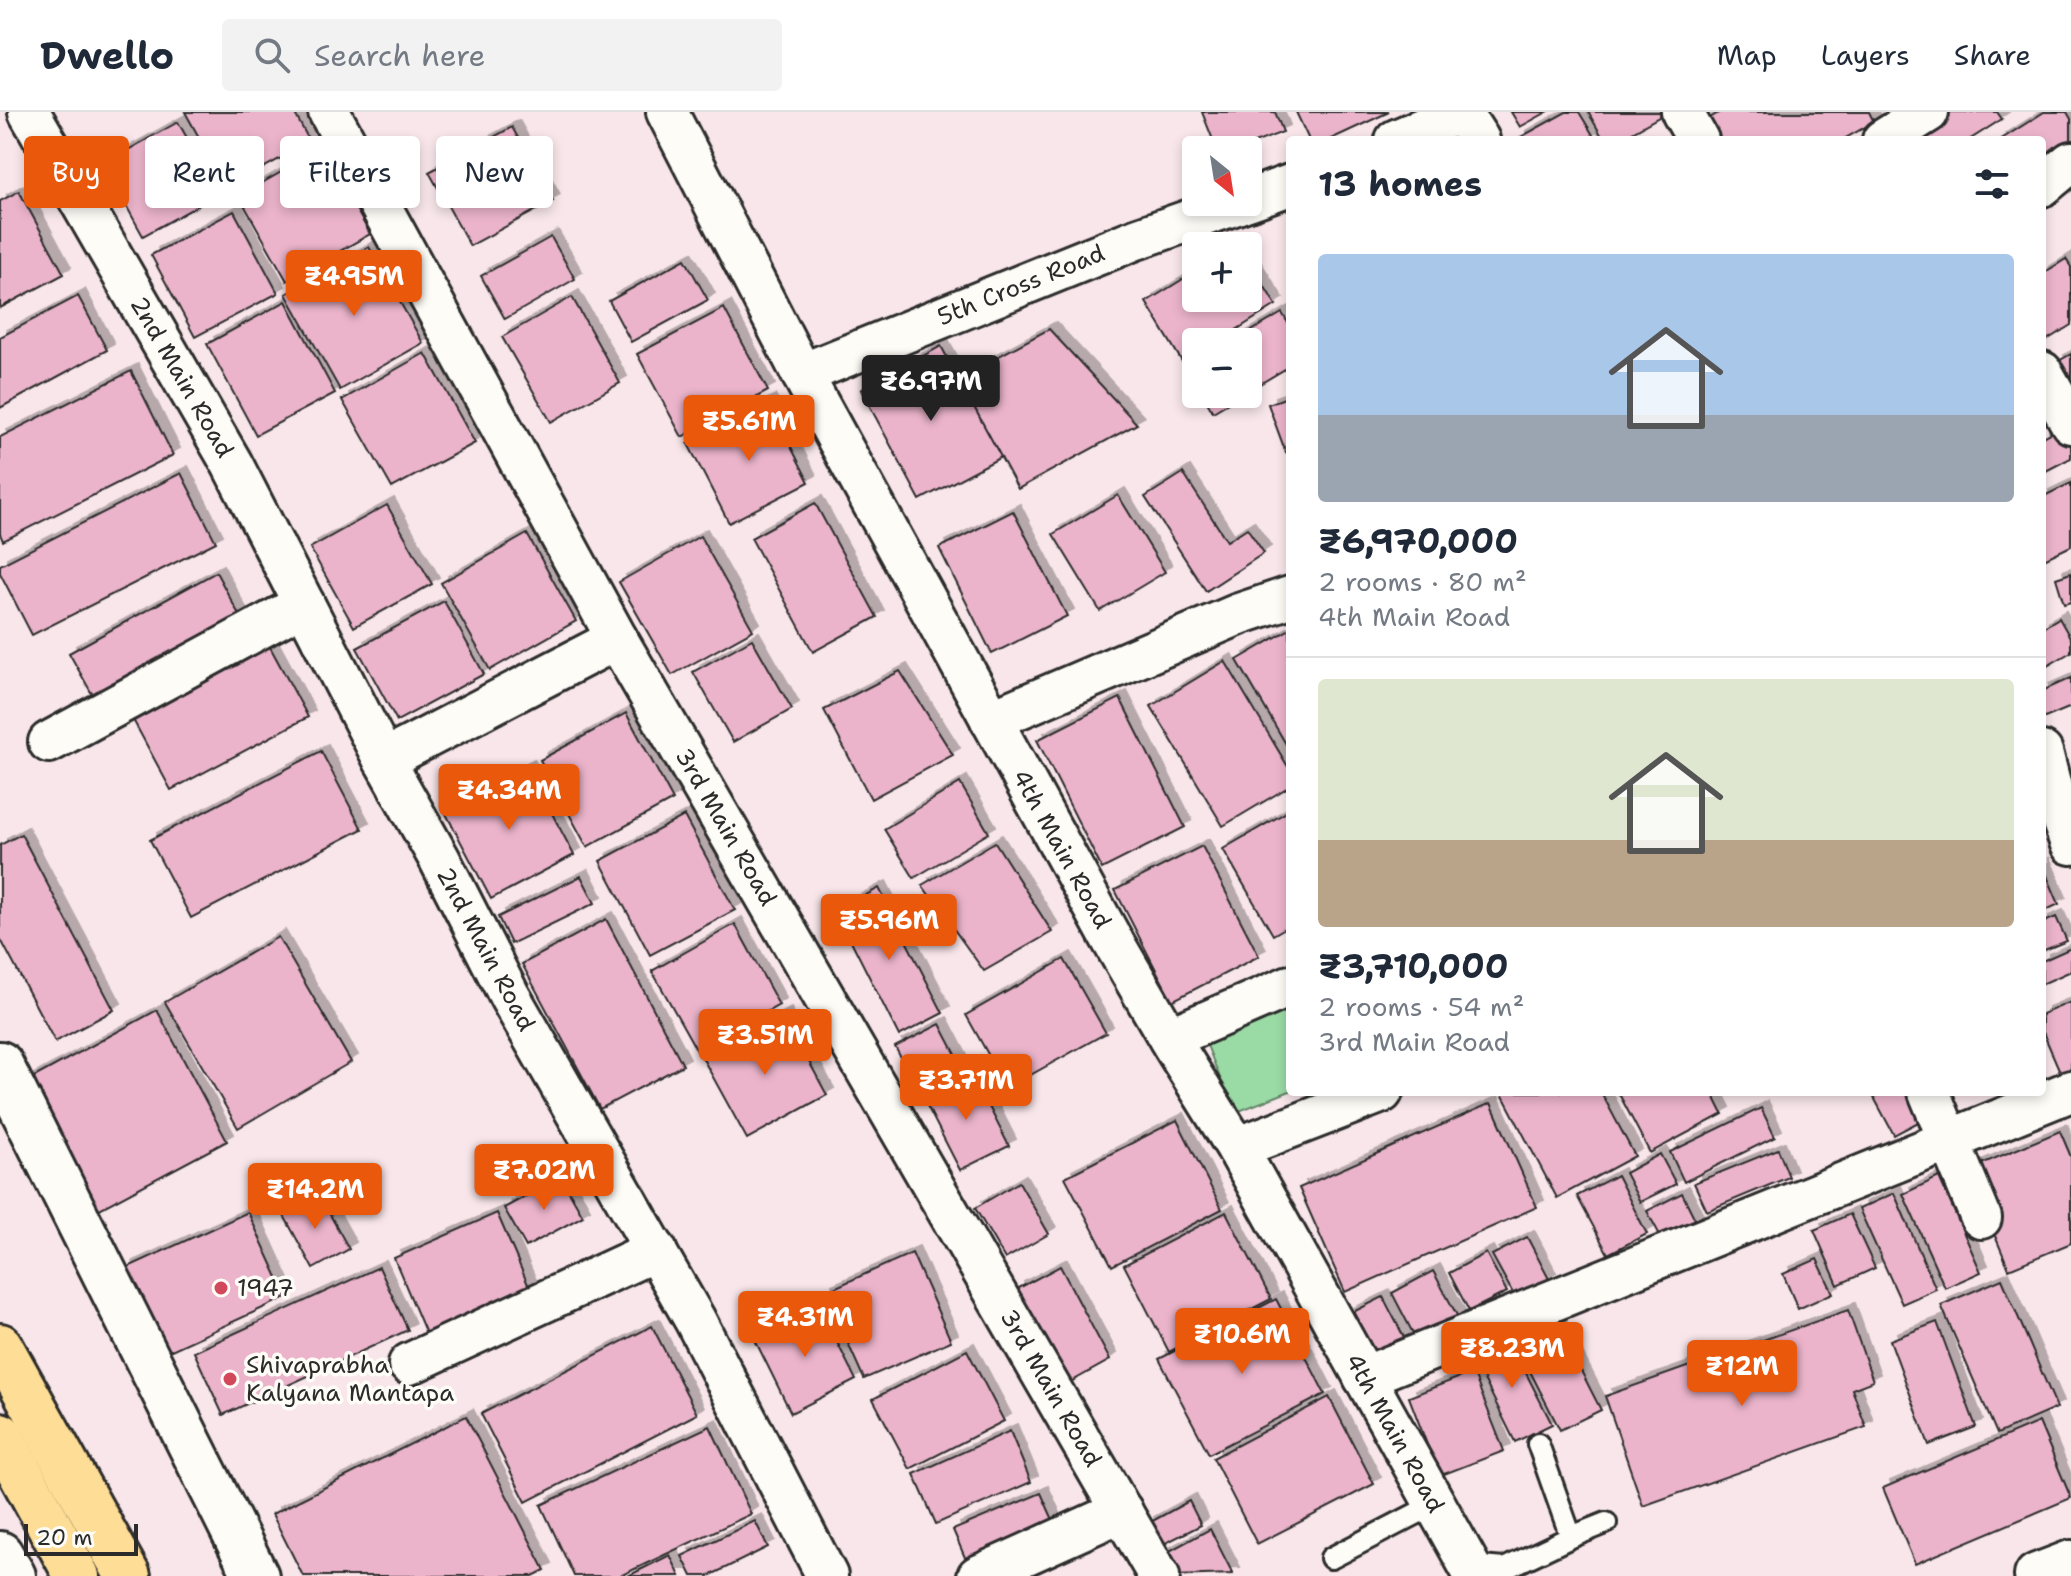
<!DOCTYPE html>
<meta charset="utf-8">
<style>
body{margin:0;font-family:"Shantell Sans",sans-serif;background:#f2f2f3;color:#1f2937;height:100vh;display:flex;flex-direction:column;font-size:30px;white-space:nowrap}
*{box-sizing:border-box;margin:0}
p{font-size:26px;color:#747a83}
.icon{flex:none;width:44px;height:44px;fill:none;stroke:currentColor;stroke-width:2;stroke-linecap:round;stroke-linejoin:round}
.map{position:relative;flex:1;overflow:hidden}
.details{position:absolute;left:1286px;top:24px;width:760px;height:960px;display:flex;flex-direction:column;background:#fff;border-radius:8px;box-shadow:0 4px 12px #0003}
.details>*{flex:none}
.guide{position:absolute;left:24px;top:24px;width:760px;height:72px;display:flex;gap:16px}
.needle{width:52px;rotate:150deg}
.fabs{position:absolute;left:1182px;top:24px;display:grid;gap:16px}
.fabs a{display:grid;place-items:center;width:80px;height:80px;border-radius:8px;background:#fff;box-shadow:0 4px 12px #0003;font-size:40px}
.scale{position:absolute;left:24px;bottom:20px;width:114px;box-sizing:border-box;padding-left:8px;border:4px solid #2b2b2b;border-top:0;font-size:22px;line-height:28px;white-space:nowrap;color:#2b2b2b;-webkit-text-stroke:6px #fdfcf7;paint-order:stroke}
.price{position:absolute;translate:-50% -68px;padding:0 18px;border-radius:8px;background:#ea580c;color:#fff;font-size:26px;line-height:52px;filter:drop-shadow(0 2px 4px #0008)}
.price::after{content:'';position:absolute;left:50%;top:48px;width:24px;height:18px;margin-left:-12px;background:inherit;clip-path:polygon(0 0,100% 0,50% 100%)}
.price.selected{background:#222;color:#fff}
ul{padding:0;list-style:none}
li{display:grid;align-content:center;gap:16px;height:424px;padding:0 32px}
li+li{border-top:2px solid #e0e1e3}
li span{display:grid;place-items:center;height:248px;border-radius:8px;color:#555}
li>.icon{margin-inline-start:auto}
span .icon{width:144px;height:144px;fill:#fffc;stroke-width:1}
li b{font-size:34px}
h2{display:flex;justify-content:space-between;align-items:center;height:96px;padding:0 32px;font-size:34px}
.chip{padding:0 28px;border-radius:8px;background:#fff;box-shadow:0 4px 12px #0003;font-size:28px;line-height:72px}
.chip.selected{background:#ea580c;color:#fff}
header{display:flex;align-items:center;gap:48px;box-sizing:border-box;height:112px;padding:0 40px;background:#fff;border-bottom:2px solid #e0e1e3}
header strong{font-size:38px}
nav{display:flex;gap:44px;margin-inline-start:auto;font-size:28px}
.search{width:560px;height:72px;background:#f2f2f3;display:flex;align-items:center;gap:20px;box-sizing:border-box;padding:0 28px;border-radius:8px;color:#747a83;font-size:30px}
.map>svg:first-child{display:block}
</style>
<header>
<strong>Dwello</strong>
<div class="search"><svg class="icon" aria-label="search" viewBox="0 0 24 24"><circle cx="10" cy="10" r="6"/><path d="M15 15l6 6"/></svg>Search here</div>
<nav><a>Map</a><a>Layers</a><a>Share</a></nav>
</header>
<div class="map">
<svg width="2071" height="1464" viewBox="0 0 2071 1464">
<defs>
<filter id="shadow"><feDropShadow dx="7" dy="-7" stdDeviation="0" flood-color="#0004"/></filter>
</defs>
<rect width="100%" height="100%" fill="#f8e6ea"/>
<filter id="ink" filterUnits="userSpaceOnUse"><feTurbulence type="fractalNoise" baseFrequency=".0125" numOctaves="2"/><feDisplacementMap in="SourceGraphic" scale="16" xChannelSelector="R" yChannelSelector="G"/><feConvolveMatrix kernelMatrix="1 2 1 2 8 2 1 2 1" color-interpolation-filters="sRGB"/></filter>
<g filter="url(#ink)">
<!-- green -->
<path fill="#9adba5" stroke="#628368" stroke-width="2" d="M1290,889V979L1234,1001L1203,923Z"/>
<!-- building -->
<g fill="#ebb4cb" stroke="#2b2b2b" stroke-width="2" filter="url(#shadow)">
<path d="M185,0H294L310,30L227,76Z"/>
<path d="M1202,0H1275L1283,20L1236,38H1217Z"/>
<path d="M1296,0H1389L1329,28H1309Z"/>
<path d="M1511,0H1547L1520,15Z"/>
<path d="M1566,0H1579L1596,28H1521L1519,26Z"/>
<path d="M1588,0H1663L1664,2L1618,28H1604Z"/>
<path d="M1720,0H1869L1874,10L1842,28H1716L1705,9Z"/>
<path d="M1946,0H1997L2002,7L1969,28H1914Z"/>
<path d="M2044,0H2067L2071,7V45L2042,63V28H2000Z"/>
<path d="M178,10L219,82L143,124L103,52Z"/>
<path d="M512,15L553,89L470,134L429,60Z"/>
<path d="M322,37L370,122L287,169L239,84Z"/>
<path d="M19,79L64,162L0,196V89Z"/>
<path d="M234,99L278,181L195,225L151,143Z"/>
<path d="M551,125L575,167L505,207L481,164Z"/>
<path d="M369,135L423,231L340,278L286,182Z"/>
<path d="M685,147L708,188L631,230L609,189Z"/>
<path d="M2066,147L2071,155V213L2042,231V162Z"/>
<path d="M1248,148L1276,193L1217,230H1196V243L1183,251L1146,190L1196,159V186H1248Z"/>
<path d="M78,184L107,238L0,296V225Z"/>
<path d="M572,185L620,271L551,310L502,225Z"/>
<path d="M286,189L335,281L256,323L207,232Z"/>
<path d="M724,196L768,279L682,325L637,242Z"/>
<path d="M1282,201L1290,214V254L1248,279V230H1233Z"/>
<path d="M1049,217L1137,312L1018,377L958,266Z"/>
<path d="M941,234L1001,345L920,388L861,278Z"/>
<path d="M425,241L475,331L392,376L342,288Z"/>
<path d="M2071,242V277L2057,250Z"/>
<path d="M131,259L173,343L3,429L0,422V325Z"/>
<path d="M1202,282H1243L1213,300Z"/>
<path d="M1290,284V339L1286,341L1268,292Z"/>
<path d="M768,290L809,370L729,411L688,332Z"/>
<path d="M2062,314L2071,331V346L2042,361V325Z"/>
<path d="M181,361L216,430L32,523L0,461V453Z"/>
<path d="M1183,361L1227,429L1247,416L1264,441L1206,479L1145,385Z"/>
<path d="M2071,371V434L2042,448V385Z"/>
<path d="M1118,383L1165,460L1100,499L1053,422Z"/>
<path d="M815,391L877,505L813,540L751,426Z"/>
<path d="M387,393L432,472L354,515L310,436Z"/>
<path d="M1013,399L1067,504L992,542L939,436Z"/>
<path d="M527,422L576,509L490,558L441,471Z"/>
<path d="M700,424L753,518L672,563L619,470Z"/>
<path d="M216,460L243,510L97,591L69,541Z"/>
<path d="M2071,461V490L2064,492L2056,466Z"/>
<path d="M444,489L484,562L397,609L357,536Z"/>
<path d="M2059,506L2071,527V540L2042,557V516Z"/>
<path d="M1290,517V639L1237,548Z"/>
<path d="M752,527L792,597L733,630L693,560Z"/>
<path d="M269,533L308,605L171,678L132,606Z"/>
<path d="M1225,549L1290,658V674L1223,714L1151,594Z"/>
<path d="M900,559L953,643L871,687L824,598Z"/>
<path d="M2071,566V595L2045,606L2042,600V579Z"/>
<path d="M1120,586L1185,715L1102,757L1037,628Z"/>
<path d="M626,601L673,688L587,735L540,648Z"/>
<path d="M321,639L362,717L191,806L150,728Z"/>
<path d="M527,654L574,743L491,787L444,698Z"/>
<path d="M960,671L989,721L914,766L884,717Z"/>
<path d="M1290,698V813L1273,823L1223,737Z"/>
<path d="M684,704L735,798L650,843L600,749Z"/>
<path d="M21,722L114,898L55,930L0,826V733Z"/>
<path d="M995,730L1052,820L984,859L922,773Z"/>
<path d="M1202,734L1259,844L1172,889L1115,778Z"/>
<path d="M2042,752L2059,792L2042,800Z"/>
<path d="M581,764L595,791L511,832L498,805Z"/>
<path d="M879,776L943,901L899,924L836,799Z"/>
<path d="M2056,805L2067,829L2042,839V811Z"/>
<path d="M606,807L683,953L600,997L522,852Z"/>
<path d="M735,812L779,893L697,939L652,859Z"/>
<path d="M278,825L351,950L238,1016L165,890Z"/>
<path d="M2071,836V859L2042,872V849Z"/>
<path d="M1064,847L1106,921L1007,976L966,903Z"/>
<path d="M2071,890V966L2064,969L2042,918V902Z"/>
<path d="M157,898L227,1029L94,1100L25,970Z"/>
<path d="M784,903L827,983L747,1027L703,947Z"/>
<path d="M940,912L962,954L918,977L895,935Z"/>
<path d="M972,961L1009,1034L960,1058L923,986Z"/>
<path d="M1501,980H1601L1635,1044L1557,1086Z"/>
<path d="M1618,980H1712L1723,1002L1650,1041Z"/>
<path d="M1871,980H1910L1924,1007L1894,1023Z"/>
<path d="M1491,991L1537,1095L1345,1180L1299,1076Z"/>
<path d="M1761,996L1775,1025L1684,1070L1670,1040Z"/>
<path d="M1177,1008L1222,1097L1112,1154L1065,1065Z"/>
<path d="M2060,1019L2071,1045V1131L2009,1157L1967,1058Z"/>
<path d="M1778,1037L1789,1065L1707,1099L1694,1071Z"/>
<path d="M1660,1042L1676,1072L1640,1090L1625,1061Z"/>
<path d="M1617,1063L1647,1122L1608,1142L1577,1084Z"/>
<path d="M561,1065L583,1104L526,1135L504,1096Z"/>
<path d="M1939,1065L1981,1160L1945,1176L1903,1082Z"/>
<path d="M1019,1070L1049,1122L1005,1147L975,1096Z"/>
<path d="M318,1081L349,1137L313,1157L282,1100Z"/>
<path d="M1682,1081L1697,1111L1663,1129L1647,1099Z"/>
<path d="M1894,1081L1936,1177L1902,1192L1859,1097Z"/>
<path d="M248,1100L287,1185L165,1241L126,1156Z"/>
<path d="M1226,1100L1271,1187L1169,1240L1124,1153Z"/>
<path d="M497,1101L533,1184L429,1229L394,1146Z"/>
<path d="M1850,1102L1875,1156L1838,1173L1814,1118Z"/>
<path d="M1527,1125L1549,1167L1515,1185L1492,1143Z"/>
<path d="M912,1141L951,1229L864,1267L825,1180Z"/>
<path d="M1486,1141L1507,1180L1469,1199L1449,1161Z"/>
<path d="M1817,1147L1833,1181L1798,1197L1783,1162Z"/>
<path d="M1060,1154L1110,1248L1067,1272L1017,1177Z"/>
<path d="M379,1155L408,1218L223,1303L194,1240Z"/>
<path d="M1433,1159L1459,1207L1417,1229L1392,1181Z"/>
<path d="M2002,1167L2057,1296L1997,1322L1941,1193Z"/>
<path d="M1383,1185L1405,1227L1370,1246L1347,1203Z"/>
<path d="M1276,1187L1325,1282L1209,1342L1159,1247Z"/>
<path d="M819,1194L856,1268L791,1301L754,1226Z"/>
<path d="M1848,1198L1873,1269L1852,1277L1866,1315L1643,1394L1605,1284Z"/>
<path d="M1554,1206L1601,1298L1560,1318L1513,1226Z"/>
<path d="M1937,1210L1976,1315L1929,1333L1890,1228Z"/>
<path d="M652,1214L697,1302L526,1390L481,1302Z"/>
<path d="M1508,1226L1552,1312L1515,1330L1472,1243Z"/>
<path d="M967,1238L1004,1309L910,1357L873,1287Z"/>
<path d="M1473,1260L1504,1339L1439,1364L1409,1285Z"/>
<path d="M1329,1285L1374,1372L1257,1432L1213,1346Z"/>
<path d="M466,1304L545,1458L533,1464H303L272,1402Z"/>
<path d="M2039,1310L2071,1386L1915,1452L1883,1376Z"/>
<path d="M710,1314L751,1402L620,1464H574L541,1393Z"/>
<path d="M1010,1319L1031,1370L936,1412L914,1362Z"/>
<path d="M1041,1381L1054,1410L966,1448L953,1418Z"/>
<path d="M1189,1389L1201,1413L1158,1435L1147,1412Z"/>
<path d="M755,1409L768,1435L709,1464H692L682,1444Z"/>
<path d="M1210,1417L1233,1462L1173,1464L1162,1443Z"/>
<path d="M670,1443L680,1464H628Z"/>
</g>
<g fill="none" stroke-linecap="round" stroke-linejoin="round">
<defs>
<g id="service">
<path d="M1571,1425L1606,1411"/>
<path d="M1331,1446L1435,1392"/>
<path d="M1469,1454L1504,1457L1571,1425L1538,1332"/>
</g>
<g id="minor">
<path d="M29,0L232,352L384,648L440,748L510,885L695,1208L827,1464"/>
<path d="M329,0L617,527L1159,1464"/>
<path d="M667,0L802,262L1111,826L1173,933L1237,1036L1475,1464"/>
<path d="M1461,0L1479,28"/>
<path d="M1682,0L1698,28"/>
<path d="M1396,28L1461,0"/>
<path d="M1883,28L1928,0"/>
<path d="M2042,74L2071,50"/>
<path d="M1248,88L1290,73"/>
<path d="M2042,260L2071,311"/>
<path d="M802,262L1136,127L1242,90"/>
<path d="M991,608L1239,502L1290,485"/>
<path d="M49,630L304,492"/>
<path d="M2042,640L2052,679L2071,732"/>
<path d="M384,648L617,527"/>
<path d="M1169,926L1290,874"/>
<path d="M1929,980L1981,1106"/>
<path d="M1237,1036L1382,980"/>
<path d="M409,1252L656,1138"/>
<path d="M1364,1265L2071,979"/>
<path d="M978,1464L1122,1399"/>
</g>
<g id="tertiary">
<path d="M0,952L256,1464"/>
<path d="M0,1442L13,1464"/>
</g>
<path id="secondary" d="M2037,1464L2071,1451"/>
<g id="primary">
<path d="M0,1234L128,1464"/>
<path d="M0,1323L77,1464"/>
</g>
</defs>
<!-- service casing -->
<use href="#service" stroke="#2b2b2b" stroke-width="26"/>
<!-- minor casing -->
<use href="#minor" stroke="#2b2b2b" stroke-width="46"/>
<!-- tertiary casing -->
<use href="#tertiary" stroke="#2b2b2b" stroke-width="50"/>
<!-- secondary casing -->
<use href="#secondary" stroke="#2b2b2b" stroke-width="50"/>
<!-- primary casing -->
<use href="#primary" stroke="#2b2b2b" stroke-width="50"/>
<!-- service -->
<use href="#service" stroke="#fdfcf7" stroke-width="20"/>
<!-- minor -->
<use href="#minor" stroke="#fdfcf7" stroke-width="40"/>
<!-- tertiary -->
<use href="#tertiary" stroke="#fdfcf7" stroke-width="44"/>
<!-- secondary -->
<use href="#secondary" stroke="#fdfcf7" stroke-width="44"/>
<!-- primary -->
<use href="#primary" stroke="#fedd96" stroke-width="44"/>
</g>
</g>
<!-- markers -->
<g fill="#d1495b" stroke="#fdfcf7" stroke-width="3">
<circle cx="221" cy="1176" r="8"/>
<circle cx="230" cy="1267" r="8"/>
</g>
<g text-anchor="middle" stroke-width="7" stroke-linejoin="round" paint-order="stroke">
<!-- street labels -->
<g font-size="24" fill="#2b2b2b" stroke="#fdfcf7">
<text transform="translate(1021 173) rotate(-22)" y="8">5th Cross Road</text>
<text transform="translate(182 265) rotate(60)" y="8">2nd Main Road</text>
<text transform="translate(726 715) rotate(60)" y="8">3rd Main Road</text>
<text transform="translate(1062 737) rotate(61)" y="8">4th Main Road</text>
<text transform="translate(486 837) rotate(62)" y="8">2nd Main Road</text>
<text transform="translate(1051 1276) rotate(60)" y="8">3rd Main Road</text>
<text transform="translate(1395 1321) rotate(61)" y="8">4th Main Road</text>
</g>
<!-- poi labels -->
<g font-size="24" fill="#2b2b2b" stroke="#fdfcf7" text-anchor="start">
<text x="237" y="1184">1947</text>
<text x="246" y="1261">Shivaprabha<tspan x="246" dy="28">Kalyana Mantapa</tspan></text>
</g>
</g>
</svg>
<div class="fabs">
<a><svg class="needle" viewBox="-14 -14 28 28"><path d="M0-13l5 13h-10z" fill="#e53935"/><path d="M0 13l5-13h-10z" fill="#747a83"/></svg></a>
<a>+</a>
<a>−</a>
</div>
<div class="scale">20 m</div>
<b class="price" style="left:354px;top:206px">₹4.95M</b>
<b class="price selected" style="left:931px;top:311px">₹6.97M</b>
<b class="price" style="left:749px;top:351px">₹5.61M</b>
<b class="price" style="left:509px;top:720px">₹4.34M</b>
<b class="price" style="left:889px;top:850px">₹5.96M</b>
<b class="price" style="left:765px;top:965px">₹3.51M</b>
<b class="price" style="left:966px;top:1010px">₹3.71M</b>
<b class="price" style="left:544px;top:1100px">₹7.02M</b>
<b class="price" style="left:315px;top:1119px">₹14.2M</b>
<b class="price" style="left:805px;top:1247px">₹4.31M</b>
<b class="price" style="left:1242px;top:1264px">₹10.6M</b>
<b class="price" style="left:1512px;top:1278px">₹8.23M</b>
<b class="price" style="left:1742px;top:1296px">₹12M</b>
<div class="guide">
<a class="chip selected">Buy</a>
<a class="chip">Rent</a>
<a class="chip">Filters</a>
<a class="chip">New</a>
</div>
<section class="details">
<h2>13 homes<svg class="icon" aria-label="filters" viewBox="0 0 24 24"><path d="M4 7h16M4 17h16"/><circle cx="9" cy="7" r="2"/><circle cx="15" cy="17" r="2"/></svg></h2>
<ul>
<li><span style="background:linear-gradient(#a9c7e8 65%,#9aa5b1 0)"><svg class="icon" aria-label="home" viewBox="0 0 24 24"><path d="M3 11l9-7 9 7M6 9v11h12V9"/></svg></span><div><b>₹6,970,000</b><p>2 rooms · 80 m²</p><p>4th Main Road</p></div></li>
<li><span style="background:linear-gradient(#dfe7d0 65%,#b9a48a 0)"><svg class="icon" aria-label="home" viewBox="0 0 24 24"><path d="M3 11l9-7 9 7M6 9v11h12V9"/></svg></span><div><b>₹3,710,000</b><p>2 rooms · 54 m²</p><p>3rd Main Road</p></div></li>
</ul>
</section>
</div>
